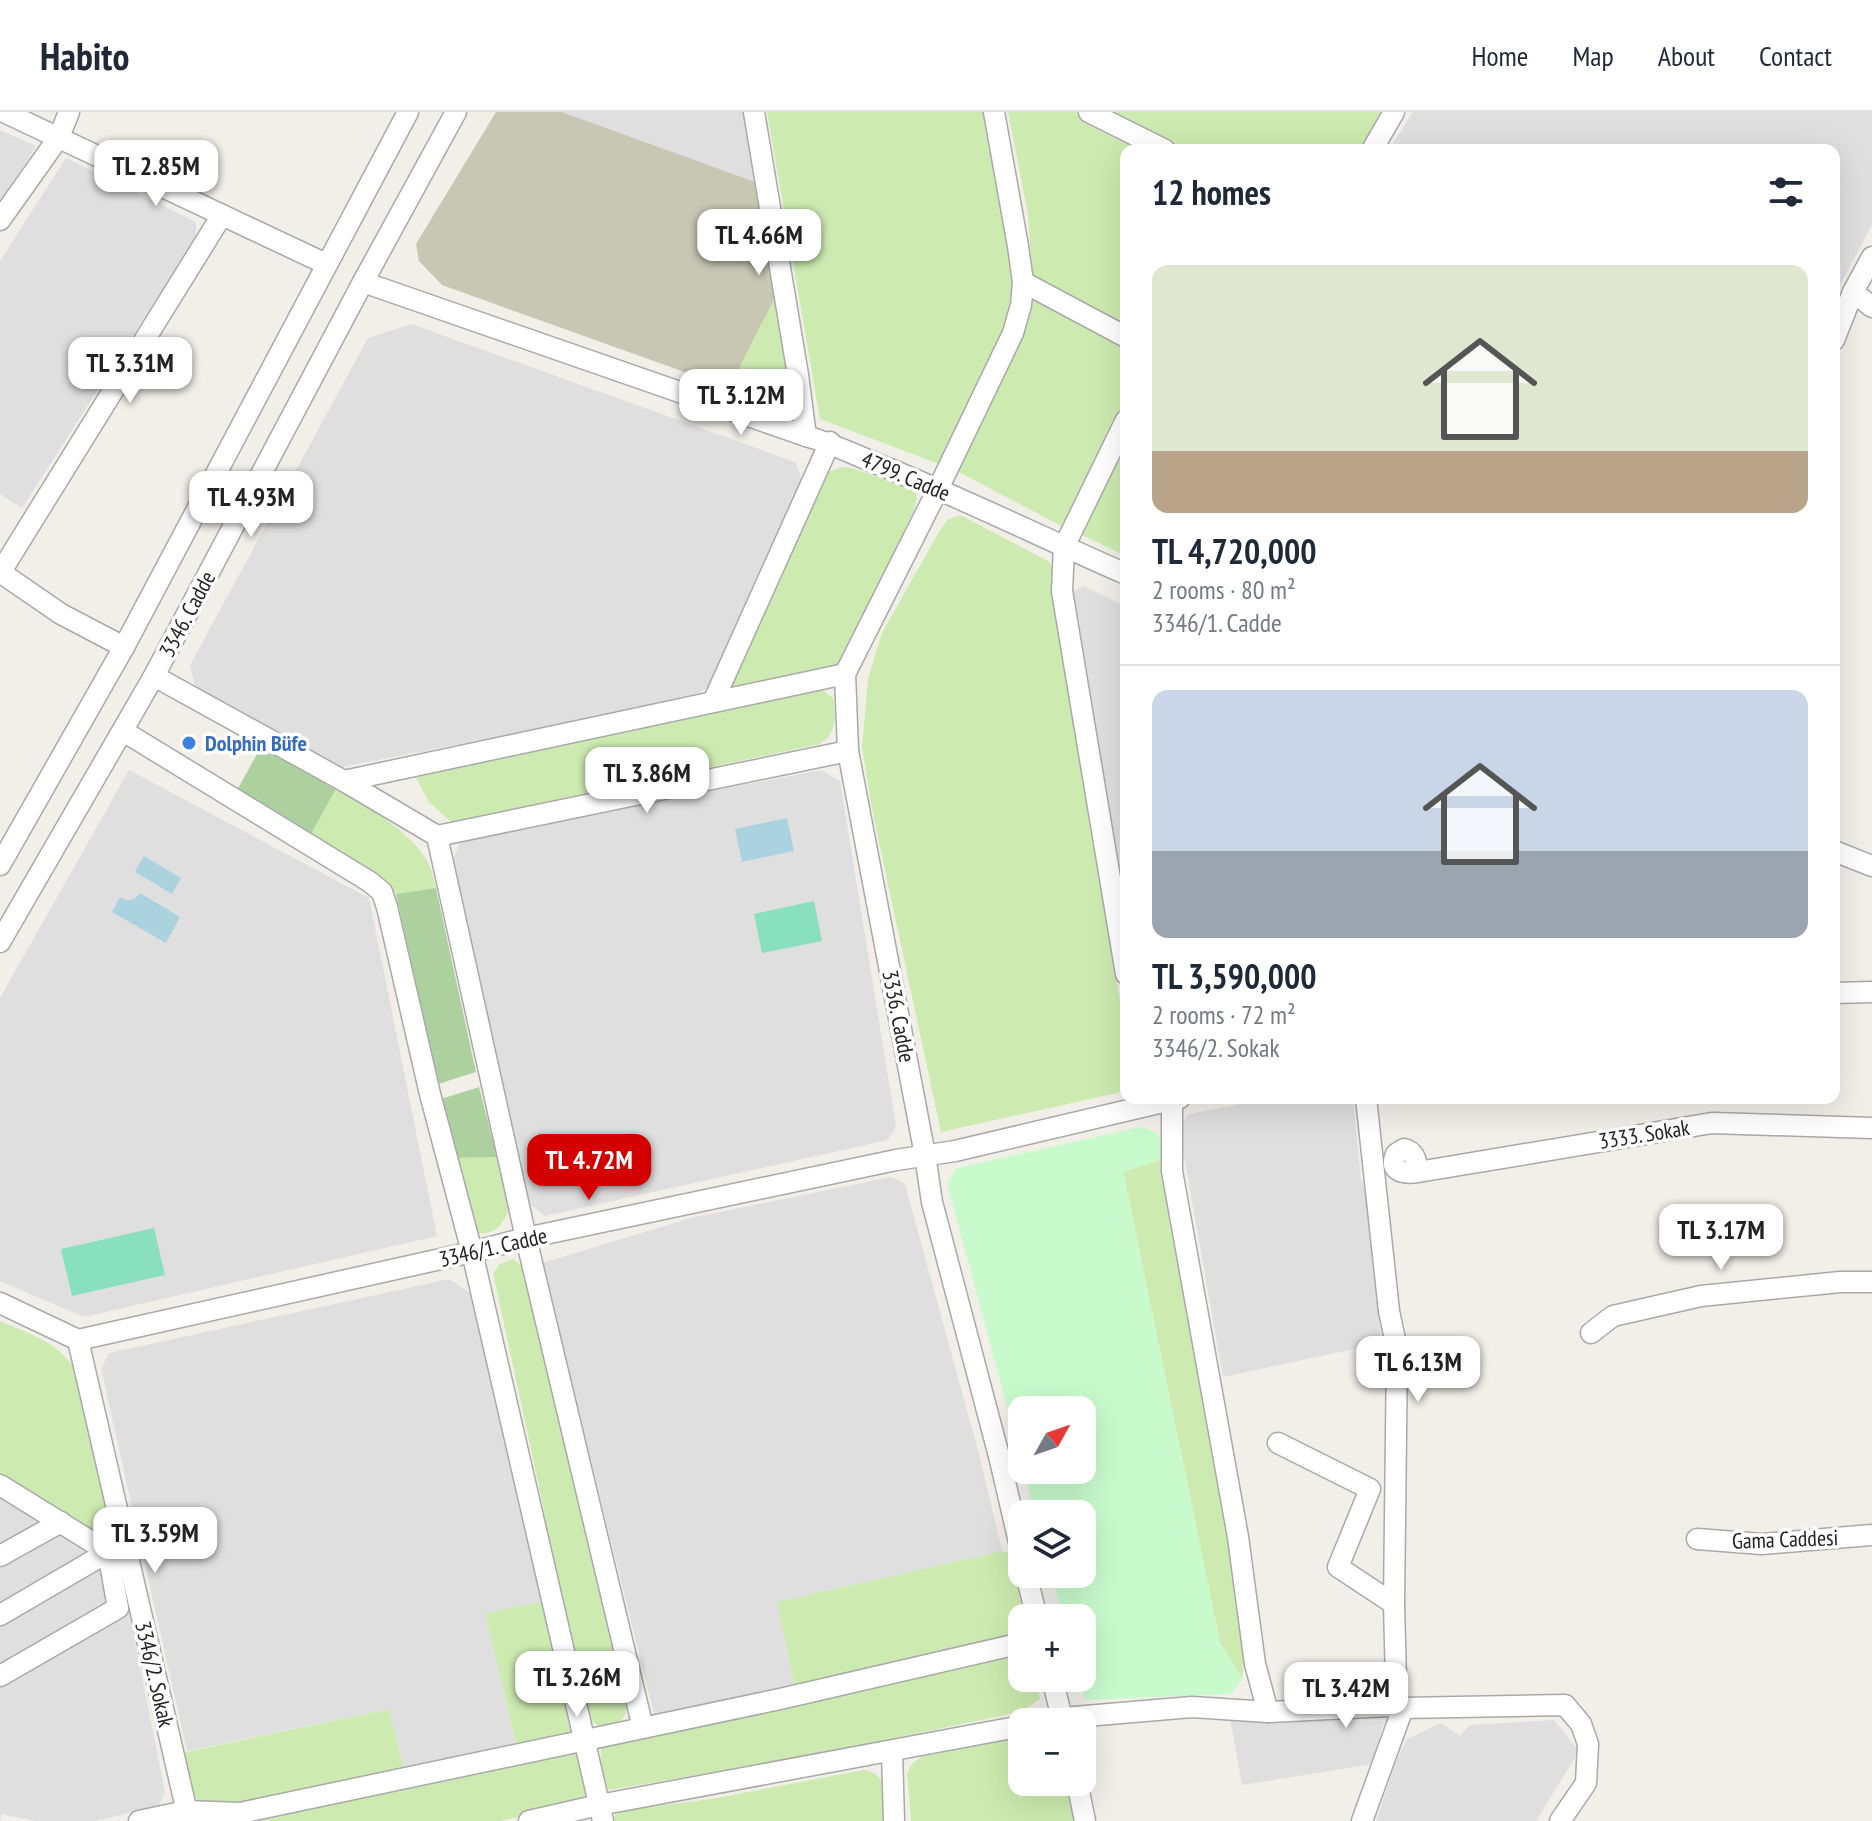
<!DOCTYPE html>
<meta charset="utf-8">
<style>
body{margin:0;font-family:"PT Sans Narrow",sans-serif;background:#f2f2f3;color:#1f2937;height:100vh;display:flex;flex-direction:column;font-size:30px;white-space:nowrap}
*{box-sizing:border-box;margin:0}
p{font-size:26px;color:#747a83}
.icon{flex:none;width:44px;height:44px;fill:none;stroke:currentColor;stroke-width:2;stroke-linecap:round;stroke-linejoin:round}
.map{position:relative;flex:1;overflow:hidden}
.sheet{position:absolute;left:1120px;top:32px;width:720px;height:960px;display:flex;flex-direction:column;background:#fff;border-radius:16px;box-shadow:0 8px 32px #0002}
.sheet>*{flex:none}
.needle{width:52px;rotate:50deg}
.buttons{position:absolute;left:1008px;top:1284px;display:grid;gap:16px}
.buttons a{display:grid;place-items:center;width:88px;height:88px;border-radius:16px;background:#fff;box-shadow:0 8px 32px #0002;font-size:40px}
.price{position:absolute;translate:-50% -68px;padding:0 18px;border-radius:16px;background:#fff;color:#222;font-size:26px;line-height:52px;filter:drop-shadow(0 2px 4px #0008)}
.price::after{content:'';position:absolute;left:50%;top:48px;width:24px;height:18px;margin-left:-12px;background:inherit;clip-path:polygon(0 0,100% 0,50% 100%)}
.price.current{background:#d40000;color:#fff}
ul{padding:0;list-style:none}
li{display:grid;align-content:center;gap:16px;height:424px;padding:0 32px}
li+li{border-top:2px solid #e0e1e3}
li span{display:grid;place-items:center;height:248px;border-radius:16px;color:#555}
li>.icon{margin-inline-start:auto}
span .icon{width:144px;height:144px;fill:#fffc;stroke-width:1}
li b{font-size:34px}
h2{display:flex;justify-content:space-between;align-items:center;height:96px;padding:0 32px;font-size:34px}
header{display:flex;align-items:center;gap:48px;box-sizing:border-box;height:112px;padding:0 40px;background:#fff;border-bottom:2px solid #e0e1e3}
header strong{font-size:38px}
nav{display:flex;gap:44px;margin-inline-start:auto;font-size:28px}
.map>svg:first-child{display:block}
</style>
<header>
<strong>Habito</strong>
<nav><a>Home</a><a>Map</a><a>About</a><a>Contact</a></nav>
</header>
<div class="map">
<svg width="1872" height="1709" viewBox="0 0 1872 1709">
<rect width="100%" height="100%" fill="#f2efe9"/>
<!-- residential -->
<g fill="#e0dfdf">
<path d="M562,0H746L758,71Z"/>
<path d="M1413,0H1872V113L1834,184V38H1389Z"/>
<path d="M0,18L36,34L0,93Z"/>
<path d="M66,46L196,110V125L22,396L0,382V149Z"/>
<path d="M411,212L795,350L802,368L712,572L691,587L342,655L196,579L190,553L368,226Z"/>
<path d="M1084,474L1126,495V805L1073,479Z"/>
<path d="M129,658L369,786L437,1124L84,1205L0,1169V886Z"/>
<path d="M821,658L840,669L896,1014L888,1028L545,1104L530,1092L452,750L461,728Z"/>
<path d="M1271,986H1353L1361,1068L1369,1079L1381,1231L1223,1265L1179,1016L1189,1002Z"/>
<path d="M891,1065L905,1072L980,1346L1002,1439L778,1490L795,1575L655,1606L542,1151L691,1106Z"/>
<path d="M449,1167L473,1183L544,1489L485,1501L516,1631L404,1658L388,1597L187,1639L101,1257L109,1241Z"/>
<path d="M0,1366L115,1430L165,1680L159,1693L96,1709H36L2,1702L0,1709Z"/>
<path d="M1230,1606L1384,1610L1372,1652L1242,1673Z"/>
<path d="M1554,1608L1579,1639L1536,1709H1376L1397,1647L1407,1627L1441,1611L1460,1624L1469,1613Z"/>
</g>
<!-- construction -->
<path fill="#c7c7b4" d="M496,0H562L758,71L776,184L729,276L442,173L419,149L416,132Z"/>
<!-- grass -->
<g fill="#cdebb0">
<path d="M767,0H984L1009,115L1012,174L1006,210L959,325L939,352L820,307Z"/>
<path d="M1008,0H1076L1156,38H1126V221L1033,172L1028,102Z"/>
<path d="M1103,0H1387L1365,38H1184L1136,12Z"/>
<path d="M1031,179L1126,231V294L1065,416L957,359Z"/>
<path d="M776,184L794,302L729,276Z"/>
<path d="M1126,333V444L1082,423Z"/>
<path d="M841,355L852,356L914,378L917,386L914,398L843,550L835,557L730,578L817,370L829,360Z"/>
<path d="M960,403L1048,449L1054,457V482L1126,925V979L941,1020L873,702L862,636L868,567L882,521L939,420L947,408Z"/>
<path d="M810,579H824L834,587C835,608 838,619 820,632L451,710L429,690L416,666L431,661Z"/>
<path d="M336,677C366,694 418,723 431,757C433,763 434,770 436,776L396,782L385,769L311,722Z"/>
<path d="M497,1045L510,1096C502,1112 497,1123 477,1121L467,1099L456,1046Z"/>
<path d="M1164,1047L1221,1379L1245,1541L1242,1567L1220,1530L1123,1059Z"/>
<path d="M513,1147L523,1155L627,1598C622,1617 598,1623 588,1603L551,1456L544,1398L493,1161L500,1152Z"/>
<path d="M0,1209C34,1224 60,1230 80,1264L115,1430L0,1366Z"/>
<path d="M1002,1439L1009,1441L1014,1447L1027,1506H1022V1524L795,1575L777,1490Z"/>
<path d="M544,1489L573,1618L566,1622L516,1631L485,1501Z"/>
<path d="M1022,1539V1566H1037L1040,1587L1021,1600L787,1648L609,1678C599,1665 601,1649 601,1633Z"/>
<path d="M389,1597L404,1658L241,1695H207L193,1683L181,1641Z"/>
<path d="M1022,1622V1670H1066L1075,1709H911L907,1662L911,1653L921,1645Z"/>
<path d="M564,1639H578L589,1686L582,1692L500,1709H260Z"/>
<path d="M863,1658C889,1660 885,1688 885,1709H611V1707L620,1699L711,1687Z"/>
</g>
<!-- forest -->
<g fill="#add19e">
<path d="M261,635L336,677L311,722L236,680Z"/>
<path d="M436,776L476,960L438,972L396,782Z"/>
<path d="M479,975L497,1045L456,1046L441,987Z"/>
</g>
<!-- park -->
<path fill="#c8facc" d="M1140,1015C1162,1020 1161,1027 1164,1047L1123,1060L1220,1530L1242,1567L1231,1582L1085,1588L1079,1566H1082V1506H1063L1052,1462H1082V1402H1035L1024,1358H1082V1298H1022V1351L947,1071L957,1056Z"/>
<!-- pitch -->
<g fill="#88e0be">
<path d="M814,789L822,829L762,841L754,802Z"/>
<path d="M154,1116L165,1163L72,1184L61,1137Z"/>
</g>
<!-- water -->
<g fill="#aad3df">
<path d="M787,706L794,739L742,750L735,717Z"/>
<path d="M144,744L181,766L172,782L135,760Z"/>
<path d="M140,781L180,805L166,831L112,800L120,785C128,790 135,789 140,781Z"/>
</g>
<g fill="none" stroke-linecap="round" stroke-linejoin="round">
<defs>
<g id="minor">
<path d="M4,0L326,152"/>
<path d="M754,0L798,263L806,324"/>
<path d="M994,0L1018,134L1023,170L1021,193L1013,221L938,377L845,562L848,639L925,1043L932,1090L999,1344L1022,1443"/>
<path d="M1089,0L1165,38"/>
<path d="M1372,38L1394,0"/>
<path d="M0,108L59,25L69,0"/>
<path d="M363,170L806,324C834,332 859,345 885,355C967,388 1045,427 1126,462"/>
<path d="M1023,170L1126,225"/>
<path d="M1853,180L1872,195"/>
<path d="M1834,228L1853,180L1872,145"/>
<path d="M1126,308L1064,435L1062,479L1126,862"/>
<path d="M0,460L61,502L124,535"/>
<path d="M0,461L222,103"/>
<path d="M154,564L344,669L437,724L526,1126L643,1616"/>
<path d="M713,590L830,330"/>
<path d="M123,619L370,770L382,780L387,795L430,982L472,1140L603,1709"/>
<path d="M344,669L845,562"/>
<path d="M437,724L848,639"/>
<path d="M1834,739L1872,754"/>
<path d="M0,753L124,535L408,0"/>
<path d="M0,830L154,564L363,170L456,0"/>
<path d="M1834,881L1872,880"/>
<path d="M1366,986L1389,1199L1397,1237L1394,1492L1396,1570L1389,1594"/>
<path d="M1172,988V1059L1238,1425L1255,1552L1268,1600"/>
<path d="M1418,1060C1416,1050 1416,1040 1404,1037L1396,1042C1388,1060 1404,1062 1418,1060L1712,1011L1872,1016"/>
<path d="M0,1191L78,1228L472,1140L526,1126L896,1048L955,1039L1180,986"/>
<path d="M1591,1221L1613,1204L1701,1184L1840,1170H1872"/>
<path d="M78,1228L189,1709"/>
<path d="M1278,1331L1370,1377L1338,1455L1394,1492"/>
<path d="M0,1373L108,1440L118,1496L0,1564"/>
<path d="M1697,1427L1762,1432L1872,1423"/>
<path d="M0,1444L61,1410"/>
<path d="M1026,1462L1037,1506"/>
<path d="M0,1503L108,1440"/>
<path d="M1052,1566L1063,1610"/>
<path d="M1042,1610L1062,1606L1192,1595L1268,1600L1389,1594L1403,1596L1565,1593L1581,1612L1588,1632L1586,1671L1560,1709"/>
<path d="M892,1639L894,1709"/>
<path d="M1077,1670L1085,1709"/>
<path d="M139,1709L186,1699L240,1701L780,1587L1022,1531"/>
<path d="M529,1709L599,1693L1022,1614"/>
<path d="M1362,1709L1403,1596"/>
</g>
</defs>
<!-- minor casing -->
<use href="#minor" stroke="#a9a9a9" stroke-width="23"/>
<!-- minor -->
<use href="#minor" stroke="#fff" stroke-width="20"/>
</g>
<!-- markers -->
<circle fill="#3f7fe0" stroke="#fff" stroke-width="3" cx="189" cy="631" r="8"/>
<g text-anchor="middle" stroke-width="7" stroke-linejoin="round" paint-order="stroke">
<!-- street labels -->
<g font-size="22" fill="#222" stroke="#fff">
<text transform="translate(906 364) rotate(23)" y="8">4799. Cadde</text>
<text transform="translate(187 502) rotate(-62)" y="8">3346. Cadde</text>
<text transform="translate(899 904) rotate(79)" y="8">3336. Cadde</text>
<text transform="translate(1644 1022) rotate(-9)" y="8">3333. Sokak</text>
<text transform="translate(493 1135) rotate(-13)" y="8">3346/1. Cadde</text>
<text transform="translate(1785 1427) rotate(-2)" y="8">Gama Caddesi</text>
<text transform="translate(155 1562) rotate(77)" y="8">3346/2. Sokak</text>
</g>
<!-- shop labels -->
<g font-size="22" font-weight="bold" fill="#366cbe" stroke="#fff" text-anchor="start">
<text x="205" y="639">Dolphin Büfe</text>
</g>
</g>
</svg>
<div class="buttons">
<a><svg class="needle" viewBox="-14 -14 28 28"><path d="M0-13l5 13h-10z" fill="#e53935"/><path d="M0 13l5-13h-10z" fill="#747a83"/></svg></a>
<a><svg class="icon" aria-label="layers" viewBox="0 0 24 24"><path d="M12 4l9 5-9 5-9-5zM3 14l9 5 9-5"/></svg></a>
<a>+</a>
<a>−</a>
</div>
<b class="price" style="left:156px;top:96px">TL 2.85M</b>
<b class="price" style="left:759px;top:165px">TL 4.66M</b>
<b class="price" style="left:130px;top:293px">TL 3.31M</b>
<b class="price" style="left:741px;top:325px">TL 3.12M</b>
<b class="price" style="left:251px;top:427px">TL 4.93M</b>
<b class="price" style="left:647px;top:703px">TL 3.86M</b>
<b class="price current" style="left:589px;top:1090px">TL 4.72M</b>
<b class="price" style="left:1721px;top:1160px">TL 3.17M</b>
<b class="price" style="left:1418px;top:1292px">TL 6.13M</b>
<b class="price" style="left:155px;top:1463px">TL 3.59M</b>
<b class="price" style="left:577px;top:1607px">TL 3.26M</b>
<b class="price" style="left:1346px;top:1618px">TL 3.42M</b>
<section class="sheet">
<h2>12 homes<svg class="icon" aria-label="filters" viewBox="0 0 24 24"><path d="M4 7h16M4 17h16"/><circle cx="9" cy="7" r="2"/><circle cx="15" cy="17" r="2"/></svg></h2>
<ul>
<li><span style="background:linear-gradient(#dfe7d0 75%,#b9a48a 0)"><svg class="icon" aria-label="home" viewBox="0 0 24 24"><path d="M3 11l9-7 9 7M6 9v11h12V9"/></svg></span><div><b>TL 4,720,000</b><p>2 rooms · 80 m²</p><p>3346/1. Cadde</p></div></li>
<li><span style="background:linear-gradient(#c9d6e8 65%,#9aa5b1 0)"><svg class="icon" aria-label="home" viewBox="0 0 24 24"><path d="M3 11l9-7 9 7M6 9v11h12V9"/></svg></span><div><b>TL 3,590,000</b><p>2 rooms · 72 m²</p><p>3346/2. Sokak</p></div></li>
</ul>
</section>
</div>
